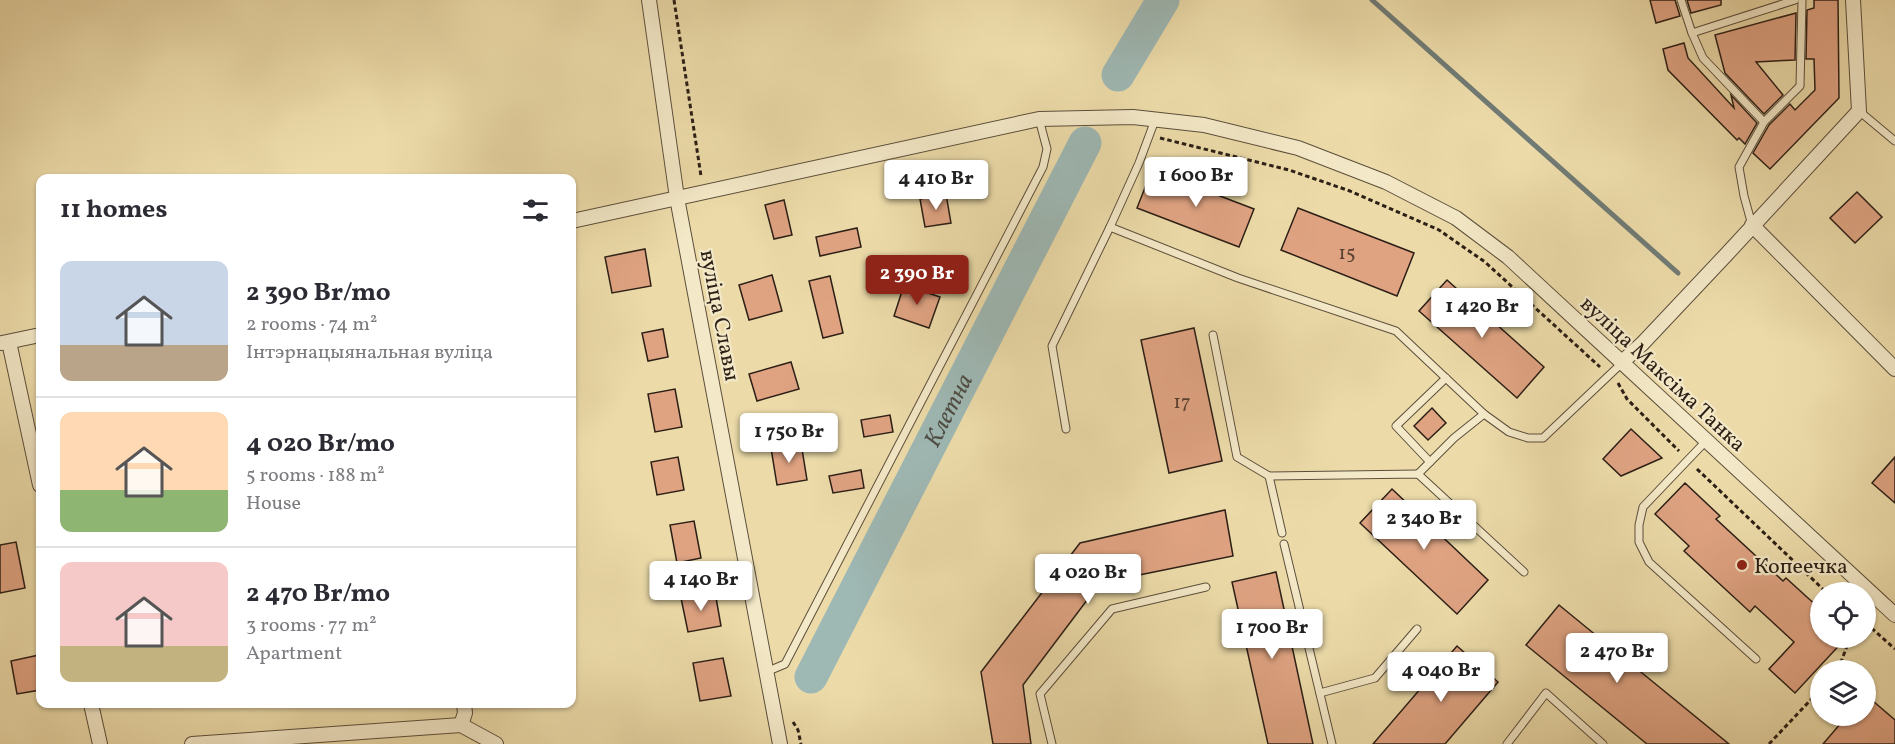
<!DOCTYPE html>
<meta charset="utf-8">
<style>
body{margin:0;font-family:Vollkorn,serif;background:#f7f7f7;color:#2b2b33;height:100vh;display:flex;flex-direction:column;font-size:22px;white-space:nowrap}
*{box-sizing:border-box;margin:0}
p{font-size:20px;color:#7c7c81}
.icon{flex:none;width:33px;height:33px;fill:none;stroke:currentColor;stroke-width:2;stroke-linecap:round;stroke-linejoin:round}
.map{position:relative;flex:1;overflow:hidden}
.sheet{position:absolute;left:36px;top:174px;width:540px;height:534px;display:flex;flex-direction:column;background:#fff;border-radius:12px;box-shadow:0 2px 4px #0004}
.sheet>*{flex:none}
.fabs{position:absolute;left:1810px;top:582px;display:grid;gap:12px}
.fabs a{display:grid;place-items:center;width:66px;height:66px;border-radius:50%;background:#fff;box-shadow:0 2px 4px #0004;font-size:30px}
.price{position:absolute;translate:-50% -51px;padding:0 14px;border-radius:6px;background:#fff;color:#222;font-size:20px;line-height:39px;filter:drop-shadow(0 2px 3px #0008)}
.price::after{content:'';position:absolute;left:50%;top:36px;width:18px;height:14px;margin-left:-9px;background:inherit;clip-path:polygon(0 0,100% 0,50% 100%)}
.price.on{background:#8f2418;color:#fff}
ul{padding:0;list-style:none}
li{display:flex;align-items:center;gap:18px;height:150px;padding:0 24px}
li+li{border-top:2px solid #e1e1e2}
li span{display:grid;place-items:center;flex:none;width:168px;height:120px;border-radius:12px;color:#555}
li>.icon{margin-inline-start:auto}
span .icon{width:72px;height:72px;fill:#fffc;stroke-width:1}
li b{font-size:26px}
h2{display:flex;justify-content:space-between;align-items:center;height:72px;padding:0 24px;font-size:26px}
.map>svg:first-child{display:block}
</style>
<div class="map">
<svg width="1895" height="744" viewBox="0 0 1895 744">
<rect width="100%" height="100%" fill="#ecdba9"/>
<filter id="stains"><feTurbulence type="fractalNoise" baseFrequency=".00333" numOctaves="4"/><feColorMatrix values="0 0 0 0 .2 0 0 0 0 .09 0 0 0 0 .02 0 0 0 .5 -.17"/></filter>
<radialGradient id="worn" r=".72"><stop offset=".6" stop-color="#630" stop-opacity="0"/><stop offset="1" stop-color="#630" stop-opacity=".3"/></radialGradient>
<g fill="none" stroke-linecap="round" stroke-linejoin="round">
<!-- stream -->
<path stroke="#707b75" stroke-width="5" d="M1372,0L1678,273"/>
<!-- river -->
<g stroke="#9eb8b4" stroke-width="33">
<path d="M1118,75L1163,0"/>
<path id="s1" d="M811,677L1085,143"/>
</g>
</g>
<!-- building -->
<g fill="#dfa382" stroke="#2c1f16" stroke-width="1.5">
<path d="M1650,0H1675L1680,16L1656,23Z"/>
<path d="M1687,0H1721V5L1691,13Z"/>
<path d="M1814,0H1838L1839,98L1770,169L1753,153L1769,125L1790,104L1795,110L1815,90L1814,59H1806L1807,10L1814,8Z"/>
<path d="M1796,13L1795,60L1756,62L1783,95L1764,114L1725,73L1715,35Z"/>
<path d="M1684,43L1688,58L1734,108L1731,95L1757,123L1745,144L1739,138L1737,140L1668,70L1663,49Z"/>
<path d="M1152,170L1254,209L1239,247L1137,208Z"/>
<path d="M1857,192L1882,217L1855,243L1830,218Z"/>
<path d="M946,194L951,223L925,227L920,199Z"/>
<path d="M784,200L792,235L774,239L765,205Z"/>
<path d="M1298,208L1414,253L1397,296L1281,250Z"/>
<path d="M857,228L861,247L820,256L816,237Z"/>
<path d="M645,249L651,286L612,293L605,257Z"/>
<path d="M772,275L782,311L749,320L739,285Z"/>
<path d="M830,276L843,333L823,338L809,281Z"/>
<path d="M1447,280L1544,367L1517,398L1419,311Z"/>
<path d="M904,285L940,297L929,328L894,316Z"/>
<path d="M1194,328L1222,461L1169,473L1141,340Z"/>
<path d="M663,329L668,357L648,361L642,333Z"/>
<path d="M791,362L799,389L757,401L749,374Z"/>
<path d="M675,389L682,427L655,432L648,394Z"/>
<path d="M1432,408L1446,423L1428,440L1414,426Z"/>
<path d="M890,415L893,432L864,437L861,420Z"/>
<path d="M1631,429L1662,458L1621,476L1603,459Z"/>
<path d="M801,443L807,480L777,485L771,448Z"/>
<path d="M678,457L684,490L657,495L651,462Z"/>
<path d="M1895,457V503L1872,483Z"/>
<path d="M861,470L864,488L833,493L829,476Z"/>
<path d="M1685,483L1720,516L1716,519L1783,581L1786,578L1819,608L1813,614L1821,621V638H1846L1795,693L1769,669L1794,642L1755,606L1750,612L1684,551L1689,546L1655,514Z"/>
<path d="M1392,489L1488,580L1457,614L1360,523Z"/>
<path d="M1225,510L1233,556L1100,583L1023,685L1031,744H993L981,672L1080,543Z"/>
<path d="M694,521L701,558L677,563L670,525Z"/>
<path d="M16,542L25,588L0,593V545Z"/>
<path d="M1276,572L1313,744H1268L1232,582Z"/>
<path d="M715,592L721,626L688,632L681,598Z"/>
<path d="M1559,605L1647,677L1729,744H1647L1526,645Z"/>
<path d="M1457,646L1498,682L1445,744H1373Z"/>
<path d="M39,655L40,690L17,694L11,661Z"/>
<path d="M723,658L731,696L700,701L693,663Z"/>
<path d="M1866,695L1895,720V744H1823L1847,716H1866Z"/>
</g>
<g fill="none" stroke-linecap="round" stroke-linejoin="round">
<defs>
<g id="lane">
<path d="M1681,0L1692,33L1703,58L1764,122"/>
<path d="M1692,33L1795,0"/>
<path d="M1859,111L1895,141"/>
<path d="M1752,225L1744,196L1739,167L1764,122L1800,86L1802,0"/>
<path d="M1110,227L1238,278L1396,331L1484,414L1509,432L1528,438H1543L1622,363"/>
<path d="M1213,335L1237,457L1269,476L1282,533"/>
<path d="M1066,429L1052,346L1110,227L1139,163L1155,120"/>
<path d="M1706,441L1643,507L1639,525V542L1649,562L1756,659"/>
<path d="M1430,462L1396,426L1446,378"/>
<path d="M1418,474L1454,438L1484,414"/>
<path d="M1269,476L1418,474L1524,572"/>
<path d="M1284,544L1332,744"/>
<path d="M766,672L785,664L1043,167L1047,149L1039,119"/>
<path d="M1320,693L1375,678L1417,629"/>
<path d="M1052,744L1040,694L1112,609L1206,587"/>
<path d="M1507,744L1546,693L1603,744"/>
</g>
<g id="street">
<path d="M649,0L677,198L780,744"/>
<path d="M572,221L1039,119L1133,117L1204,125L1298,148L1386,182L1456,218L1508,257L1895,615"/>
<path d="M1752,225L1895,369"/>
<path d="M9,342L40,485"/>
<path d="M2,343L40,335"/>
<path d="M1622,362L1642,344L1725,256L1859,111L1853,0"/>
<path d="M91,704L100,744"/>
<path d="M461,725L465,713L464,704"/>
<path d="M192,744L461,725L496,744"/>
</g>
</defs>
<!-- lane casing -->
<use href="#lane" stroke="#5c4e3b" stroke-width="9"/>
<!-- street casing -->
<use href="#street" stroke="#5c4e3b" stroke-width="16"/>
<!-- path -->
<g stroke="#2c1f16" stroke-width="3" stroke-dasharray="4.5 3" stroke-linecap="butt">
<path d="M674,0L701,176"/>
<path d="M1160,138L1289,170L1350,191L1439,230L1485,262L1600,367"/>
<path d="M1618,383L1627,399L1679,451"/>
<path d="M1697,469L1826,592"/>
<path d="M1866,623L1895,649"/>
<path d="M1838,670L1850,638"/>
<path d="M793,722L798,730L801,744"/>
<path d="M1769,744L1821,689"/>
</g>
<!-- lane -->
<use href="#lane" stroke="#f3e8c7" stroke-width="7"/>
<!-- street -->
<use href="#street" stroke="#f3e8c7" stroke-width="14"/>
</g>
<!-- markers -->
<circle fill="#8f2418" stroke="#f3e8c7" stroke-width="2" cx="1742" cy="565" r="6"/>
<g text-anchor="middle" stroke-width="4.5" stroke-linejoin="round" paint-order="stroke">
<!-- number labels -->
<g font-size="20" fill="#594031">
<text x="1347" y="259">15</text>
<text x="1182" y="408">17</text>
</g>
<!-- street labels -->
<g font-size="22" fill="#2c1f16" stroke="#f3e8c7">
<text transform="translate(721 315) rotate(79)" y="8">вуліца Славы</text>
<text transform="translate(1664 373) rotate(43)" y="8">вуліца Максіма Танка</text>
</g>
<!-- poi labels -->
<g font-size="22" fill="#2c1f16" stroke="#f3e8c7" text-anchor="start">
<text x="1754" y="573">Копеечка</text>
</g>
<!-- water labels -->
<g font-size="24" font-style="italic" fill="#4e4d45" stroke="#f3e8c7">
<text dy="8" stroke="none"><textPath href="#s1" startOffset="300">Клетна</textPath></text>
</g>
</g>
<rect width="100%" height="100%" filter="url(#stains)"/>
<rect width="100%" height="100%" fill="url(#worn)"/>
</svg>
<div class="fabs">
<a><svg class="icon" aria-label="locate" viewBox="0 0 24 24"><circle cx="12" cy="12" r="6"/><path d="M12 2v4M12 18v4M2 12h4M18 12h4"/></svg></a>
<a><svg class="icon" aria-label="layers" viewBox="0 0 24 24"><path d="M12 4l9 5-9 5-9-5zM3 14l9 5 9-5"/></svg></a>
</div>
<b class="price" style="left:1196px;top:208px">1 600 Br</b>
<b class="price" style="left:936px;top:211px">4 410 Br</b>
<b class="price on" style="left:917px;top:306px">2 390 Br</b>
<b class="price" style="left:1482px;top:339px">1 420 Br</b>
<b class="price" style="left:789px;top:464px">1 750 Br</b>
<b class="price" style="left:1424px;top:551px">2 340 Br</b>
<b class="price" style="left:1088px;top:605px">4 020 Br</b>
<b class="price" style="left:701px;top:612px">4 140 Br</b>
<b class="price" style="left:1272px;top:660px">1 700 Br</b>
<b class="price" style="left:1617px;top:684px">2 470 Br</b>
<b class="price" style="left:1441px;top:703px">4 040 Br</b>
<section class="sheet">
<h2>11 homes<svg class="icon" aria-label="filters" viewBox="0 0 24 24"><path d="M4 7h16M4 17h16"/><circle cx="9" cy="7" r="2"/><circle cx="15" cy="17" r="2"/></svg></h2>
<ul>
<li><span style="background:linear-gradient(#c9d6e8 70%,#b9a48a 0)"><svg class="icon" aria-label="home" viewBox="0 0 24 24"><path d="M3 11l9-7 9 7M6 9v11h12V9"/></svg></span><div><b>2 390 Br/mo</b><p>2 rooms · 74 m²</p><p>Інтэрнацыянальная вуліца</p></div></li>
<li><span style="background:linear-gradient(#ffd9b3 65%,#8fb573 0)"><svg class="icon" aria-label="home" viewBox="0 0 24 24"><path d="M3 11l9-7 9 7M6 9v11h12V9"/></svg></span><div><b>4 020 Br/mo</b><p>5 rooms · 188 m²</p><p>House</p></div></li>
<li><span style="background:linear-gradient(#f6c9c9 70%,#c2b280 0)"><svg class="icon" aria-label="home" viewBox="0 0 24 24"><path d="M3 11l9-7 9 7M6 9v11h12V9"/></svg></span><div><b>2 470 Br/mo</b><p>3 rooms · 77 m²</p><p>Apartment</p></div></li>
</ul>
</section>
</div>
